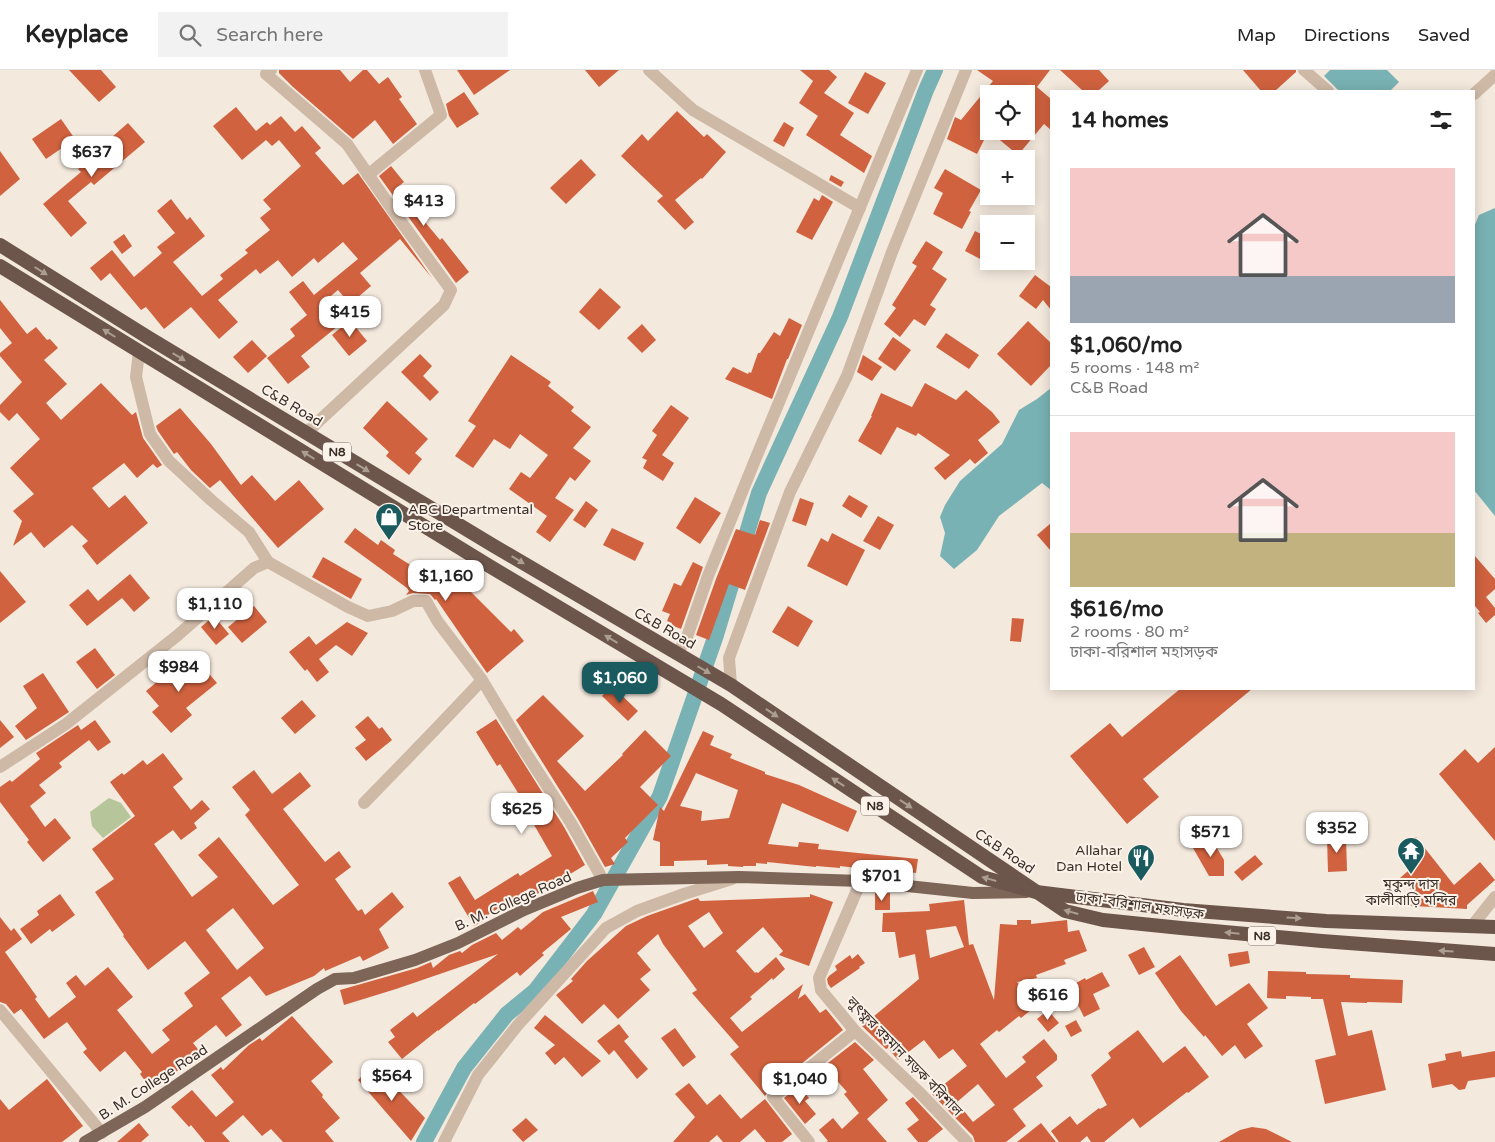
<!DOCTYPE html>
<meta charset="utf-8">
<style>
body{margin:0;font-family:"Varela Round","Noto Sans Bengali",sans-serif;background:#f2f2f2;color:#222;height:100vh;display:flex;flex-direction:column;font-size:19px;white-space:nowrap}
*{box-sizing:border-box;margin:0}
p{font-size:16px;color:#767676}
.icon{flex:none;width:28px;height:28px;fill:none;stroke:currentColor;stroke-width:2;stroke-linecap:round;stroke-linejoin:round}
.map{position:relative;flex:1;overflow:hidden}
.side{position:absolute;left:1050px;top:20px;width:425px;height:600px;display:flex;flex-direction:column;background:#fff;border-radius:0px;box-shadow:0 2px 12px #0003}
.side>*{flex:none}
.buttons{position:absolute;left:980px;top:15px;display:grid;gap:10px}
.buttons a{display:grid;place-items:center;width:55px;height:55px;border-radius:0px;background:#fff;box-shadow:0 2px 12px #0003;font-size:25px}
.price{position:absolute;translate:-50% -42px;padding:0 11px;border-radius:10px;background:#fff;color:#222;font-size:16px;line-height:32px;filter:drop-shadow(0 1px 2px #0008)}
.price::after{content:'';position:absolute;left:50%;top:30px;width:15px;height:11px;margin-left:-8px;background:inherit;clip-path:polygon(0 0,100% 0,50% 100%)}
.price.selected{background:#1a5b60;color:#fff}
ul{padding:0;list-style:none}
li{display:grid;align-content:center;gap:10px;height:265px;padding:0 20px}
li+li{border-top:1px solid #e0e0e0}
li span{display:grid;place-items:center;height:155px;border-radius:0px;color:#555}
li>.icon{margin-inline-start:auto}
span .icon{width:90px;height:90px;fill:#fffc;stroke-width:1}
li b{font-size:21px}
h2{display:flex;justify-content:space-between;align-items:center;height:60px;padding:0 20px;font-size:21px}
header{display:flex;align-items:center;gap:30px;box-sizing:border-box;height:70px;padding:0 25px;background:#fff;border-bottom:1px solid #e0e0e0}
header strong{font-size:24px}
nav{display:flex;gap:28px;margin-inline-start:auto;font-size:18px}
.search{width:350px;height:45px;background:#f2f2f2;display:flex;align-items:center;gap:12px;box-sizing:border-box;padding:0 18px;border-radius:0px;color:#767676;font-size:19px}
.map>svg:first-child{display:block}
</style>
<header>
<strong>Keyplace</strong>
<div class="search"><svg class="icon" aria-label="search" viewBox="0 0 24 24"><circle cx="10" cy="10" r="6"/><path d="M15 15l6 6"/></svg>Search here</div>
<nav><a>Map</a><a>Directions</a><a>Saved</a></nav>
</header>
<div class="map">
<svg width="1495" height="1072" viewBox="0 0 1495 1072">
<rect width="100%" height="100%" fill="#f4e9dd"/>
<!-- green -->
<path fill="#b7c59b" d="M109,728L121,733L131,747L103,768L92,756L90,742Z"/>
<!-- water -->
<g fill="#79b2b4">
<path d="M1330,0H1387L1399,12L1390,21H1339L1324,6Z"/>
<path d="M1495,138V446L1474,420V157L1479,145Z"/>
<path d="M1051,318V420L1042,413L999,446L977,480L954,499L940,486L945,463L940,447L945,435L960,411L1002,374L1019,340L1037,329Z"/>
</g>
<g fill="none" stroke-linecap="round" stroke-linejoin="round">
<!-- canal -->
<path stroke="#79b2b4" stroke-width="16" d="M424,1072L464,998L507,944L535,921L594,844L660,726L716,565L759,423L840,247L926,20L935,0"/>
</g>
<!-- building -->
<g fill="#d0623f" fill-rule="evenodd">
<path d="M69,0H101L116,17L99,32Z"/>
<path d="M279,0H340L350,12L363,0H367L379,14L388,7L402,27L399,29L417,54L393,74L375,50L353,69L293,17L279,3Z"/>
<path d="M457,0H510L474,25Z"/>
<path d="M585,0H619L599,17Z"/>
<path d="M800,0H829L837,7L824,23L854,43L840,65L872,86L864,103L806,65L818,46L799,33L813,11Z"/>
<path d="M977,0H1050L1037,17L1051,29V60L1044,54L1018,85L989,61H1026V24H989V60L977,84L947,69L955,47L961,50L993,11Z"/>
<path d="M1060,0H1099L1109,11L1098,21H1083Z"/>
<path d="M1243,0H1296V2L1275,21H1261Z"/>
<path d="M865,2L886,13L868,44L848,33Z"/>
<path d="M464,22L479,44L457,58L449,46L446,34Z"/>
<path d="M236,37L256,61L267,52L270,55L281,46L295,62L302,56L321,78L315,83L343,115L358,103L432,208L400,169L360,203L371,216L350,234L338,220L320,235L338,256L301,286L310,297L288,314L267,288L295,266L290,259L307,245L289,222L303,211L314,225L358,189L343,172L318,193L314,188L292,207L278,190L260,204L256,199L218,230L238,252L219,269L191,237L164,259L146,237L141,240L110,203L101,211L90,198L112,180L134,207L162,183L157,177L175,163L157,141L171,129L187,150L190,147L205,166L173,192L202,226L223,209L220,205L248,183L245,180L270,160L260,148L271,139L263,130L301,96L279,70L272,76L266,70L242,90L213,56Z"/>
<path d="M677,41L704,67L707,64L726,82L702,109L701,108L675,130L694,152L685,160L657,131L663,126L621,86L642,64L648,71Z"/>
<path d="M61,49L75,69L46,89L32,69Z"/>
<path d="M784,52L794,58L784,77L773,71Z"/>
<path d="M128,53L145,72L94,115L91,112L68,131L87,153L71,167L43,134L81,102L78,99L114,69L112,67Z"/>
<path d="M0,81L20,109L0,126Z"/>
<path d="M581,89L596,105L566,134L550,118Z"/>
<path d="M391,96L404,112L399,116L423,144L420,146L440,170L442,168L469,202L456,213L379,106Z"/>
<path d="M945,99L981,120L969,141L971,142L962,159L933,144L943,123L934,118Z"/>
<path d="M831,105L844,112L841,117L829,110Z"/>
<path d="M822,125L833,132L812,170L796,162L814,128L819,131Z"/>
<path d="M975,161L989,168V182L984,191L965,181Z"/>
<path d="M124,164L132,176L122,184L113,172Z"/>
<path d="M926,171L943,182L932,199L947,209L930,235L936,239L925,256L914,249L900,267L884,254L896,238L892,235L917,196L912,193Z"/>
<path d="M1035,205L1051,217V240L1043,230L1036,239L1019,226Z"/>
<path d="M600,218L621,237L599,260L579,242Z"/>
<path d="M0,230L27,264L36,257L47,270L50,269L58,278L44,290L67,314L46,333L61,350L101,313L132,345L136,342L143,368L162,395L157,398L153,394L137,408L124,393L92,418L109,438L125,425L148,453L97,495L82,476L88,471L72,455L44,478L31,462L13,476L22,451L13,441L34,424L10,398L40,369L17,343L9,351L0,342V335L22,312L0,286V283L12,273L0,258Z"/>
<path d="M789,248L802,255L788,289H787L772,329L725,309L733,297L748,304L749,302L751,303L758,283H760L774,262L780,266Z"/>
<path d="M350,250L367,271L349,286L332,265Z"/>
<path d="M1028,251L1051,273V295L1031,316L997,284Z"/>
<path d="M642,254L656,270L642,283L627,268Z"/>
<path d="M946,263L979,285L969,299L936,277Z"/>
<path d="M893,267L911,280L895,301L878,289Z"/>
<path d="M252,270L267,286L248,303L233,287Z"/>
<path d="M420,284L432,296L423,306L439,322L430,331L401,302Z"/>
<path d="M511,285L551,312L548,316L574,337L571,341L591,357L573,378L591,391L575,411L570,407L555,428L574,440L550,472L536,462L547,446L509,419L521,402L530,408L548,385L520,364L510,379L494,369L473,398L455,386L476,356L468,351Z"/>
<path d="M863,285L882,297L872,311L857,302Z"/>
<path d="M925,313L956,330L966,320L992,342L1000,352L978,370L988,383L975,394L970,389L945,410L934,398L950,385L918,363L916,366L897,357L881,385L858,371L872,346H871L881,323L912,337Z"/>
<path d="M387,331L428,369L415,383L422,389L409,405L386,386L389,382L363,358Z"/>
<path d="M671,335L689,348L662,385L674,393L663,411L643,398L647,390L642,388L657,365L652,361Z"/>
<path d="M180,338L211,374L241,415L252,405L275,431L299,410L324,439L278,478L220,410L210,418L191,400L177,382L174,384L158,361L156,356Z"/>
<path d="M849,425L868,436L861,448L842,436Z"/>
<path d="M695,427L721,443L700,474L676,458Z"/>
<path d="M800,428L814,433L806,456L792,451Z"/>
<path d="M586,431L598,440L585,458L573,450Z"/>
<path d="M878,446L894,455L880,480L863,471Z"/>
<path d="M760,450L770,453L745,520L729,514L709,570L696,565L716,509L736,459L755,465Z"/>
<path d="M1051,453V481L1037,465Z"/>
<path d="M355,458L378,475L381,470L395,480L393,484L420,501L423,497L451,518L457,508L511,562L514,559L524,571L487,603L436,529L435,530L430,524L413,523L406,525L409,521L407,518L344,472Z"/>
<path d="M612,458L644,473L635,491L603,475Z"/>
<path d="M832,463L865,480L847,516L807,496L821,468L828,472Z"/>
<path d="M1474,485L1495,509V519L1486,527L1495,538V545L1486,553L1478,543L1480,542L1475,536L1474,537Z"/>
<path d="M323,487L362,509L351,529L312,507Z"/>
<path d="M693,492L703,497L681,559L671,555L672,553L667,551L670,544L662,541L674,513L681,516Z"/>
<path d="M0,501L26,532L0,553Z"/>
<path d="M130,504L150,528L134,542L122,528L87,556L69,535L88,519L98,531Z"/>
<path d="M254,536L267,552L242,573L228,557Z"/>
<path d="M788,536L813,551L798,577L772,562Z"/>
<path d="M214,546L229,564L216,575L201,557Z"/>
<path d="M1012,548L1024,549L1021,572L1010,571Z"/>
<path d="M347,552L368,563L352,586L336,575L319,589L329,602L317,612L307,599L305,601L289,582L309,566L316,575Z"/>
<path d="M95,578L115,605L97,619L76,592Z"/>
<path d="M188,586L202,602L205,599L217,613L186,638L192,645L171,663L152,642L159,636L146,621Z"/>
<path d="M43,603L69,642L26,670L15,656L37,638L23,616Z"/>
<path d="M612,616L638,641L628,651L602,626Z"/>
<path d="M1180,619H1252L1143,709L1159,727L1127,754L1070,686L1110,653L1122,667Z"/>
<path d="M543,625L584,666L557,691L585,721L623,685L622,684L645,660L671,686L640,717L658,735L625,768L628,772L611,788L615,794L605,797L578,749L516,650Z"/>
<path d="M302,630L316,646L295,664L281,648Z"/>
<path d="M368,646L379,659L382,657L392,670L366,691L355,678L366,670L355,657Z"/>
<path d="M496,649L564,757L585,795L534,826L530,818L483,848L485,850L474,856L448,813L460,806L475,830L518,803L520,806L552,786L518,727L520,726L500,694L497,696L476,662Z"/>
<path d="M0,650L14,667L0,678Z"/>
<path d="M95,650L111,672L98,681L89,670L59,693L62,697L39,715L46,723L30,736L45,757L55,748L71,768L43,792L27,772L29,770L0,732V717L10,710L12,712L40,689L36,683L78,655L81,660Z"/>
<path d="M703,661L714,666L710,675L732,684L730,688L765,702V704L799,715L857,741L848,762L782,733L768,774L798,777L799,772L819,774L818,779L918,789L916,803L890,800V802L840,796V798L816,796V797L767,792V794L756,793V796H743V797L728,796V794L707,795V790L674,791V796H660V772L653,770L660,737L664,741ZM696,703L738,720L729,748L701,751L702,741L680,736Z"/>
<path d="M1495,677V771L1439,704L1465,679L1478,693Z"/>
<path d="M163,683L183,709L173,717L191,740L202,730L210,739L194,753L197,758L181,770L173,760L154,774L192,827L218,807L198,785L219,767L273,835L299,815L245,745L250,740L232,717L254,700L272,724L300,702L311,716L283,739L325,792L339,781L351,797L335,809L358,841L362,839L365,845L392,822L404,837L379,859L389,878L363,891L360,886L325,901L324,898L314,906L266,926L250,906L221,928L242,955L226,967L216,955L193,973L201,983L152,1020L140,1004L142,1002L125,981L100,1002L83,982L87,979L67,952L44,969L21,939L14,944L6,934L0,932V847L11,861L14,858L22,869L5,882L37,927L35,929L49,948L76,927L66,913L76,905L85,916L108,897L133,927L117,940L152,984L170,970L162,960L193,936L184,923L210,903L185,871L148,900L123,866L124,865L95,822L114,809L92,779L135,746L110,712L122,703L124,705L143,690L147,695ZM233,838L264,878L237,900L206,860Z"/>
<path d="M1346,767L1347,801L1328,802L1327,768Z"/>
<path d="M1416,767L1454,815L1480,792L1495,810L1467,835V839L1397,835L1398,824H1415L1400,808L1416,794L1403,777Z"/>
<path d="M1211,768L1224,790V806H1209L1193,778Z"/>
<path d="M1255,785L1263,794L1242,811L1234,802Z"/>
<path d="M593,821L598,832L561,847L571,859L542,883L544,885L520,906L517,902L475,934L474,933L438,961V960L402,989L388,972L395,967L390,960L413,942L417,947L498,884L396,919L344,935L340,920L417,898L431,892L433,898L449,885L460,881L462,883L472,875L496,863L502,870L518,857L521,860L543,842Z"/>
<rect x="875" y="823" width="15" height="17"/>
<path d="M60,824L75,845L52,862L50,859L31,874L20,859L39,845L37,841Z"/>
<path d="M810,824L833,832L809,896L779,885L783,881L763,857L736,881L755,903L756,902L758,903L776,887L785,899L773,910L772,908L750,927L752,929L730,948L742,962L803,914L798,929L805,924L820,943L826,939L843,960L768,1021L765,1026L730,984L739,977L692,923L697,920L663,874L658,864L637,883L651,900L640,909L650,920L618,949L604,934L582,954L556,925L573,911L571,909L587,891L626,856L647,846L698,828L700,831H701L810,827ZM709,842L723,863L704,878L688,856Z"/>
<path d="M964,830L969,875L973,874L994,930L1000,854L1017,855V850H1031V854L1067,850L1068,862L1079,860L1087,881L1064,890L1066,894L1036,905L1037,908L1017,912L1036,936L1021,948L1019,946L999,962L997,960L980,974L1006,1008L1026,992L1022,987L1044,969L1057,985V990L1036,1007L1043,1016L1013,1039L1026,1056L1006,1072H975L973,1066L932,1024L967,996L953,979L939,989L924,970L898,990L888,978L886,979L862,956L919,909L915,884L899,888L895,862H882L883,843L930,841L929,834ZM956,856L964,877L930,888L926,860ZM978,1014L995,1035L973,1052L957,1032Z"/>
<path d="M1144,877L1155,897L1139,905L1128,885Z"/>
<path d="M1248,881L1250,893L1230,897L1228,884Z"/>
<path d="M858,884L865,893L859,897L860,898L831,918L828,914L827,909L829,906L837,900L835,896L850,885L852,889Z"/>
<path d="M1180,885L1216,936L1249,913L1268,938L1247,954L1263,976L1245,989L1235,975L1222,986L1205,965L1204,967L1181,941L1155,903Z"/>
<path d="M1268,901L1306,902V904L1350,905V908L1403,910L1402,933L1367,932V933L1341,932L1348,966L1372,960L1386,1020L1325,1034L1315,990L1336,985L1323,929H1311V927L1286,926V929L1267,928Z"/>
<path d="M1102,902L1110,916L1093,924L1100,939L1084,947L1069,917L1085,908L1086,910Z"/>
<path d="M1048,940L1059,953L1048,962L1037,949Z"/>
<path d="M545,945L601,991L582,1007L564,987L555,995L545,983L555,975L534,958Z"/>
<path d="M292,946L333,992L311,1011L323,1025L322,1027L340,1048L325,1061L334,1072H283L271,1059L262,1066L243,1045L222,1063L230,1072H205L191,1055L189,1057L171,1037L192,1020L216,1047L234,1032L211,1005L221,997L223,1000L249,975L260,968L262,971Z"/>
<path d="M1076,950L1082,961L1071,967L1065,956Z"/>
<path d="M619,954L629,967L624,971L648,999L637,1009L614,980L609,985L597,971Z"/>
<path d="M675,958L696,987L683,997L661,968Z"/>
<path d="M1138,960L1163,993L1185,976L1209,1007L1188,1023L1187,1022L1140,1058L1133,1048L1104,1072H1091L1087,1066L1080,1072H1059L1051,1061L1070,1046L1077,1055L1099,1038L1100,1039L1107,1035L1091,1005L1111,988L1108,983Z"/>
<path d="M855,972L874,990L863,999L888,1030L867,1049L887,1072H826L828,1071L819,1060L833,1048L842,1059L859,1043L844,1024L847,1022L824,996Z"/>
<path d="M1461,981L1462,987L1495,981V1007L1468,1011L1465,1019L1459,1020L1452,1014L1432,1018L1428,994L1446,990L1445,984Z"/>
<path d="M374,994L425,1048L411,1071L358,1010Z"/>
<path d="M47,1009L83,1056L62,1072H0V1029L9,1040Z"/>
<path d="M689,1013L707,1035L720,1024L741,1049L765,1029L792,1064L782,1072H766L755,1059L740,1072H723L717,1065L709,1072H673L695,1047L675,1024Z"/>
<path d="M799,1016L809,1028L805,1031L816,1044L805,1054L784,1028Z"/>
<path d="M913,1027L943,1059L927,1072H918L907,1059L919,1050L905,1033Z"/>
<path d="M526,1048L538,1060L523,1072L512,1060Z"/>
<path d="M139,1053L149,1065L141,1072H117Z"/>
<path d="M1041,1053L1056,1072H1017Z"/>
<path d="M1252,1057L1266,1059L1292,1072H1219L1240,1060Z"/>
</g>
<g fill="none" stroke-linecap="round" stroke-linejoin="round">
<!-- minor -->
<g stroke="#ceb9a7" stroke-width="12">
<path d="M271,0L266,4L347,74L394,142L451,220L444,235L306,363"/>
<path d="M649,0L693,40L860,138"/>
<path d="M1304,0L1328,21"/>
<path d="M1474,24L1495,5"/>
<path d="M368,105L441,45L425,0"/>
<path d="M139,282L136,307L150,364L169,391L211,430L249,462L268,492"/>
<path d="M677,584L687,567L708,506L755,390L917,0"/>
<path d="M731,615L729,588L790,422L847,306L892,182L966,0"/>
<path d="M0,697L66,654L178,565L254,498L268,492L348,537L368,546L392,541L413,531H426L438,552L482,610L524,680L571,753L603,810"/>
<path d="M364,733C404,692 444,651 482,610"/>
<path d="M861,811L819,908L821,920L855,961L918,1021L967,1072"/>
<path d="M1472,856L1495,827"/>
<path d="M0,940L102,1063"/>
<path d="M809,1072L773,1027L855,961"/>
</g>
<!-- tertiary -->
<path stroke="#ceb9a7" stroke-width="12" d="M444,1072L478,1005L517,956L606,858L637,841L684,824L732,809"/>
<!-- primary -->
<path stroke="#7d6558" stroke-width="12" d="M85,1072L145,1037L317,919L335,909L354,908L415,890L458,873L524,840L577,818L603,810L739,807L861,811L973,823L1026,822"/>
<!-- trunk -->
<g stroke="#6c564c" stroke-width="14">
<path d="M0,175L149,268L494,476L731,615L1065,841L1103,850L1181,858L1322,871L1495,884"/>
<path d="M0,196L486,494L721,634L982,807L1036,822L1183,840L1326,851L1495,857"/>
</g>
</g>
<!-- one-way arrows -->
<defs><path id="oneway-solid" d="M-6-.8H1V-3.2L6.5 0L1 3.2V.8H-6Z" transform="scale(1.25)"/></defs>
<g fill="#ac9d93">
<use href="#oneway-solid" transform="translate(41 201) rotate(32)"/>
<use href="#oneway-solid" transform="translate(109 263) rotate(-148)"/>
<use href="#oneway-solid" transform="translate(179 287) rotate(31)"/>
<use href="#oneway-solid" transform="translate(308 385) rotate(-149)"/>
<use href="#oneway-solid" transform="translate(363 398) rotate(31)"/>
<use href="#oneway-solid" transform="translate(518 490) rotate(31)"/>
<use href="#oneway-solid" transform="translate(611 569) rotate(-149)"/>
<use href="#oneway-solid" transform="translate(704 600) rotate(30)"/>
<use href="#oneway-solid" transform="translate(772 643) rotate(34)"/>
<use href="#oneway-solid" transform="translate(838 712) rotate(-147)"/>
<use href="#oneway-solid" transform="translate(906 734) rotate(34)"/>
<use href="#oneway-solid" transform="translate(989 809) rotate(-164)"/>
<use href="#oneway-solid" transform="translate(1071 842) rotate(-164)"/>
<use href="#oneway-solid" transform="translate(1294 848) rotate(4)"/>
<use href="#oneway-solid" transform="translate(1232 863) rotate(-174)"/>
<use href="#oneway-solid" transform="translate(1446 881) rotate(-176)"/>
</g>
<!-- icons -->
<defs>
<symbol id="shop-pin" viewBox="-11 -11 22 30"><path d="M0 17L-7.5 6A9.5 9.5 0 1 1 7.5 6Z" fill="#1a5b60" stroke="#fbf3ea"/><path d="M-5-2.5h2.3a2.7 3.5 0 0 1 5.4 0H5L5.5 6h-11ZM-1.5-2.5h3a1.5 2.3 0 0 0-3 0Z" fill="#fff"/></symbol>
<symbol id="temple-pin" viewBox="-11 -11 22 30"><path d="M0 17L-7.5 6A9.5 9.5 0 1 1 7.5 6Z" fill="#1a5b60" stroke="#fbf3ea"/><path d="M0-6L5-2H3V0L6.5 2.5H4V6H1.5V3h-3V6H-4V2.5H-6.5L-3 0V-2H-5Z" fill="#fff"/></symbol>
<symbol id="restaurant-pin" viewBox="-11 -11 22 30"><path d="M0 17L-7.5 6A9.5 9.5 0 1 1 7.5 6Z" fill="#1a5b60" stroke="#fbf3ea"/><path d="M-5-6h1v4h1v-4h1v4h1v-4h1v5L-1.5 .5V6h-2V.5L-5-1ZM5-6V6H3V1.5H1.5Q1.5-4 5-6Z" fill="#fff"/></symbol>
</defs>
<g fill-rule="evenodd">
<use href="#shop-pin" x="373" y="431" width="32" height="43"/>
<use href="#temple-pin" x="1395" y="765" width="32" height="43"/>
<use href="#restaurant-pin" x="1125" y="772" width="32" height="43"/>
</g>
<g text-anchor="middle" stroke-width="4" stroke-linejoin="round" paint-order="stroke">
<!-- shield labels -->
<g fill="#fbf3ea" stroke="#746962" stroke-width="1">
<rect x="323" y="372.5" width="28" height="19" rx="4"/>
<rect x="861" y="726.5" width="28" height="19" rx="4"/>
<rect x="1248" y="856.5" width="28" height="19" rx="4"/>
</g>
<g font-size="12" font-weight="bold" fill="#3a2e28">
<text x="337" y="386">N8</text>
<text x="875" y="740">N8</text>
<text x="1262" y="870">N8</text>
</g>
<!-- street labels -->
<g font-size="14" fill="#3a2e28" stroke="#fbf3ea">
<text transform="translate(292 335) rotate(31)" y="5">C&amp;B Road</text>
<text transform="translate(665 558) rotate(30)" y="5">C&amp;B Road</text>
<text transform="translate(1005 781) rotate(34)" y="5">C&amp;B Road</text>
<text transform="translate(513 831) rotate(-24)" y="5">B. M. College Road</text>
<text transform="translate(1140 835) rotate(8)" y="5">ঢাকা-বরিশাল মহাসড়ক</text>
<text transform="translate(905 986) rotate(46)" y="5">লুৎফুর রহমান সড়ক বরিশাল</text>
<text transform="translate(153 1012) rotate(-33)" y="5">B. M. College Road</text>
</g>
<!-- poi labels -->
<g font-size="14" fill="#3a2e28" stroke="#fbf3ea" text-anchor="start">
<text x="408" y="444">ABC Departmental<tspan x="408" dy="16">Store</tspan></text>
<text x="1122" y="785" text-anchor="end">Allahar<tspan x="1122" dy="16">Dan Hotel</tspan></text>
<text x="1411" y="819" text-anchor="middle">মুকুন্দ দাস<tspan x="1411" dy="16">কালীবাড়ি মন্দির</tspan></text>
</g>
</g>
</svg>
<div class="buttons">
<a><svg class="icon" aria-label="locate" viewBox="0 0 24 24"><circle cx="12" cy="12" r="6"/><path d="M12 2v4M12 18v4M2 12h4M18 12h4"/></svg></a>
<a>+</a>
<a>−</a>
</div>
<b class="price" style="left:92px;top:108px">$637</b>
<b class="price" style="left:424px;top:157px">$413</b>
<b class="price" style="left:350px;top:268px">$415</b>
<b class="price" style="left:446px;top:532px">$1,160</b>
<b class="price" style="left:215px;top:560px">$1,110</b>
<b class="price" style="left:179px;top:623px">$984</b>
<b class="price selected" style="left:620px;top:634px">$1,060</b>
<b class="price" style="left:522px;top:765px">$625</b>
<b class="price" style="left:1337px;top:784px">$352</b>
<b class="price" style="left:1211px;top:788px">$571</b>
<b class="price" style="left:882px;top:832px">$701</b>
<b class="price" style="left:1048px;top:951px">$616</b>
<b class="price" style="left:392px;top:1032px">$564</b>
<b class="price" style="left:800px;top:1035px">$1,040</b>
<section class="side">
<h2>14 homes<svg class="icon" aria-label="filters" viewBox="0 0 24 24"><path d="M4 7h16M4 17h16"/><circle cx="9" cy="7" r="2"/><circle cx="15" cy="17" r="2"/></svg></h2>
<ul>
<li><span style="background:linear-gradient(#f6c9c9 70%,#9aa5b1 0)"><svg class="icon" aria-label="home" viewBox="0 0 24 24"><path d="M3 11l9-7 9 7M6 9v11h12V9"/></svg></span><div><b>$1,060/mo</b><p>5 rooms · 148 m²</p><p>C&amp;B Road</p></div></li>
<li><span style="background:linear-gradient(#f6c9c9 65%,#c2b280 0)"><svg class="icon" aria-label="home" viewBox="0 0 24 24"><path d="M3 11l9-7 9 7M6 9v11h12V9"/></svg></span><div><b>$616/mo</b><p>2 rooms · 80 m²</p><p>ঢাকা-বরিশাল মহাসড়ক</p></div></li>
</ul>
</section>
</div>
